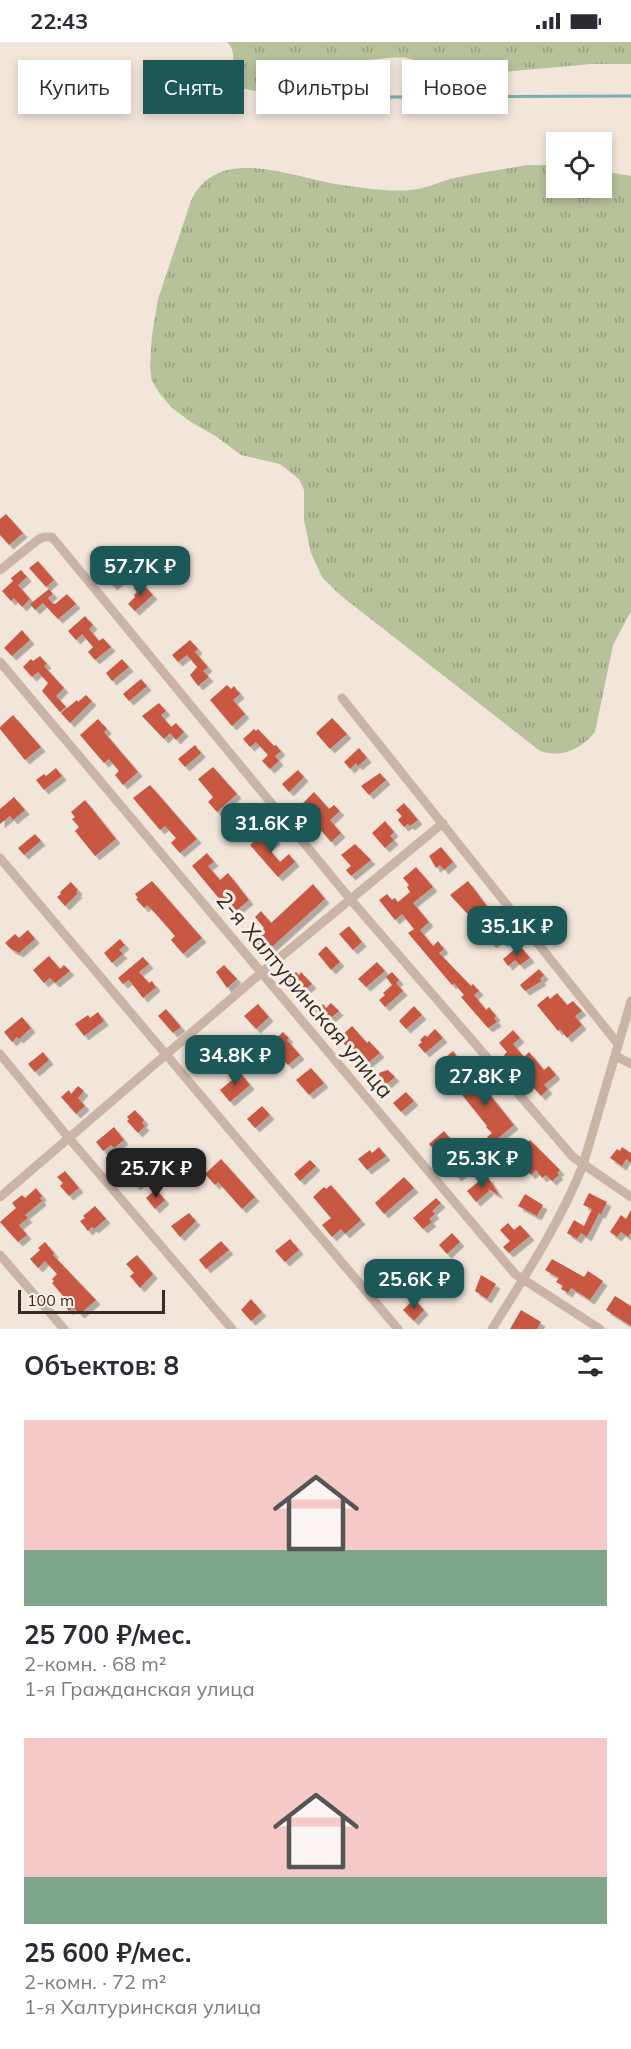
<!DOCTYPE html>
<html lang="ru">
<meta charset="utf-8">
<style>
body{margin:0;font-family:Mulish,sans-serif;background:#f7f7f7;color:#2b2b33;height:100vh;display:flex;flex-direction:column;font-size:22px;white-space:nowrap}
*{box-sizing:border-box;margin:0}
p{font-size:20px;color:#7c7c81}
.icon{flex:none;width:33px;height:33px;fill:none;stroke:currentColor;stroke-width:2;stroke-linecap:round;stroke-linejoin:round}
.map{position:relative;height:1287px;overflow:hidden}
.panel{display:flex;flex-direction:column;background:#fff;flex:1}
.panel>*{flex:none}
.guide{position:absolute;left:18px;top:18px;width:596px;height:54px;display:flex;gap:12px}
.controls{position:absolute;left:546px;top:90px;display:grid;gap:12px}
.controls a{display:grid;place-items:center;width:66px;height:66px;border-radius:0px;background:#fff;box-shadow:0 3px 9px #0003;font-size:30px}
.scale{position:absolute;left:18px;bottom:15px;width:147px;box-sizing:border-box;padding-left:6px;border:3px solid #362b27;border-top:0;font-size:16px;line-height:21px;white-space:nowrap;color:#362b27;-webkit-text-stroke:4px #faefe6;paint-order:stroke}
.price{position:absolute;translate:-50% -51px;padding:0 14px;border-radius:12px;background:#1c5858;color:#fff;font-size:20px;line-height:39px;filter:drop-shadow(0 2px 3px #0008)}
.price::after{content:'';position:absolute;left:50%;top:36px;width:18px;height:14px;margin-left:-9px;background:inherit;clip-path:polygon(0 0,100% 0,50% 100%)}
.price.on{background:#222;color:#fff}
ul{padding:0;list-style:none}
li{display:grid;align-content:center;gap:12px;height:318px;padding:0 24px}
li span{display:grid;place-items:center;height:186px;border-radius:0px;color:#555}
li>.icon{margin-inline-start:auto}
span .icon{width:108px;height:108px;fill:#fffc;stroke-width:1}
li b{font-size:26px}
h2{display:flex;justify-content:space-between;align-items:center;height:72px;padding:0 24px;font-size:26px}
.chip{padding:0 21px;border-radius:0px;background:#fff;box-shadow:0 3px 9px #0003;font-size:21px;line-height:54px}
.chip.on{background:#1c5858;color:#fff}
.status{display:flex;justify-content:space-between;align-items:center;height:42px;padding:0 30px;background:#fff;direction:ltr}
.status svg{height:16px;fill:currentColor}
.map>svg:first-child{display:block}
</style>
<div class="status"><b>22:43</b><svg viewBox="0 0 49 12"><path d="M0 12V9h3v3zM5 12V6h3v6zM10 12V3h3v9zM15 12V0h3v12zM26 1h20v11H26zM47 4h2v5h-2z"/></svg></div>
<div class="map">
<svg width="631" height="1287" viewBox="0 0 631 1287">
<defs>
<pattern id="grass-tufts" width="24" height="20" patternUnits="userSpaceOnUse" patternTransform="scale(1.5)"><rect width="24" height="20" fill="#b7c19a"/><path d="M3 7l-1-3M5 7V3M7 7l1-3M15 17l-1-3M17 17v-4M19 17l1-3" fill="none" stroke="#969d7e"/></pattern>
<filter id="shadow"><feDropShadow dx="4.5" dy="4.5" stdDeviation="0" flood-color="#0004"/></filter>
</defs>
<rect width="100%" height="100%" fill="#f2e5da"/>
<!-- grass -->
<g fill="url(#grass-tufts)">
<path d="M227,0H631V22H591L449,35C434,31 422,19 407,16C393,14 351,20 336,23H322L308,28C296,51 285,60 258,50C250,47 243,48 235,43C227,29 240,12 227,0Z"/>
<path d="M527,123H556V146H602V129L631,134V569L613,603L595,690C580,708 562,716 540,709L340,553L322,535L311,511L304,478V448L299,437L280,422L241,413L217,395L191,380L172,366L160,352L152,339L150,326L152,293L158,257L191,159C218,100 296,137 342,143C364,146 388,150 410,148C424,147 437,141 450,137C476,131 501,128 527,123Z"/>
</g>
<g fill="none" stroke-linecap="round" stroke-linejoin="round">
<!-- stream -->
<path stroke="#79afae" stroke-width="3" d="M375,55L631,54"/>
</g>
<!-- building -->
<g fill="#c85942" filter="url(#shadow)">
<path d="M6,472L23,491L9,503L0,493V477Z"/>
<path d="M38,519L54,538L46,545L29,526Z"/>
<path d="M121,519L130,528L113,544L104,534Z"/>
<path d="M21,528L27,535L18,543L30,557L22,565L14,556L11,559L2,549L13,539L11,536Z"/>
<path d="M141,540L153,553L135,569L128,562L135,555L134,553L137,550L134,546Z"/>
<path d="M49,547L53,552L48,556L52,561L55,562L67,552L76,562L58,577L43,561L35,568L30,562Z"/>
<path d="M85,574L93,583L89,587L99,599L103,596L111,605L95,618L88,610L93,605L82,592L76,598L68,589Z"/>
<path d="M22,588L30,598L12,614L4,606Z"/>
<path d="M190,598L198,607L195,610L208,625L203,629L209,635L198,644L190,633L197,625L187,613L178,620L172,613Z"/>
<path d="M40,614L47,622L44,624L64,646L56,654L66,665L60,670L42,649L48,641L38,630L32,635L23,625L31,617L33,619Z"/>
<path d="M122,617L129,625L112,639L106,631Z"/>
<path d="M141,637L147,644L129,659L123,652Z"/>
<path d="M227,643L231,647L234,644L240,652L233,658L245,672L232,684L210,658Z"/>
<path d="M86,653L92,659L70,681L61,671L77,658L78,660Z"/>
<path d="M159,661L166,669L161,673L171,685L176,681L184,690L176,698L170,691L164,697L142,674Z"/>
<path d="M13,673L41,705L25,718L0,687V685Z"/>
<path d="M332,676L347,692L330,707L316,691Z"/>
<path d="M98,677L107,687L104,690L138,730L123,743L115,733L119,729L109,717L104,721L80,693Z"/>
<path d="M254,687L256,689L258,687L274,704L276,703L281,709L275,714L279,719L270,727L262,719L268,713L256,700L250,705L243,697Z"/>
<path d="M195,703L201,711L185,725L178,717Z"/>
<path d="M359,706L367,716L358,724L356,721L350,727L344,720Z"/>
<path d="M213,725L237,752L217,770L208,760L213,755L198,737Z"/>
<path d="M56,726L62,734L44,748L36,738L44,732L46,734Z"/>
<path d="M298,728L304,735L289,750L282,742Z"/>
<path d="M380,731L386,738L369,753L361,744Z"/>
<path d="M150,743L197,797L180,811L171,801L176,796L165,784L160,788L133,756Z"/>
<path d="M314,750L329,767L334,763L340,769L330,778L341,791L331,800L300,764Z"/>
<path d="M14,755L25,768L13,778L10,774L0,782V767Z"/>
<path d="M85,758L116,797L95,814L75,789L79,785L72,777L75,775L71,770Z"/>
<path d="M404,761L418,778L410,784L408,782L404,785L398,778L402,774L396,768Z"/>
<path d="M249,767L256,774L239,789L233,781Z"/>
<path d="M385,779L394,790L390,794L394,798L385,806L372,791Z"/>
<path d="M265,790L267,792L269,790L276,798L267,805L280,820L289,812L295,820L278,835L250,803Z"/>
<path d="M35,792L41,799L24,813L18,806Z"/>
<path d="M355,802L371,818L351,834L346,828L351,824L341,813Z"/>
<path d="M441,805L453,820L444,828L440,823L436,826L429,814Z"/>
<path d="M207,811L214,820L208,824L220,838L228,831L249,858L232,872L192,824Z"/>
<path d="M416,825L433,845L413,861L429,880L420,888L433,904L438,899L444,907L439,911L471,944L473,942L479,949L474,953L486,968L489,965L496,974L494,976L497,980L488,986L461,955L464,953L454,941L452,943L408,891L414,887L402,872L395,878L379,858L387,852L392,858L395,856L398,860L410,850L407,845L409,843L403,836Z"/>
<path d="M152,839L202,896L183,912L171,898L175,894L155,871L147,863L144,866L136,857L138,856L135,852Z"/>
<path d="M468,839L492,871L490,872L500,886L503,883L512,894L503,901L499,896L492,902L485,893L491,888L481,876L475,880L450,853Z"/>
<path d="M71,840L78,848L76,850L78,851L65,864L57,855L61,852L60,850Z"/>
<path d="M313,842L325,857L264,912L256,902L259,899L255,894L264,886L255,875L261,869L271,881Z"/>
<path d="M349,884L362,900L353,908L339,892Z"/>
<path d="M28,888L35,897L19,911L11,907L5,901L15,892L19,896Z"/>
<path d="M120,897L125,903L119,908L123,912L112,921L104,911Z"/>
<path d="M326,904L340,920L331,928L318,912Z"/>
<path d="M516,906L518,909L522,906L530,916L520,923L515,918L508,924L503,917Z"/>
<path d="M49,914L60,927L64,923L70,929L55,941L50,936L44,941L33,928Z"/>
<path d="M143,915L149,922L139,930L149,941L152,939L156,945L143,956L129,938L123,942L118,936Z"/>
<path d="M377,920L385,929L366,945L358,937Z"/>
<path d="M224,923L237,937L227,946L216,930Z"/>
<path d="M539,927L544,933L540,937L542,939L525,949L520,943Z"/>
<path d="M296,930L299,933L301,930L312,942L300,952L287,938Z"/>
<path d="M392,930L399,938L396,941L403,949L385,965L379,958L385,953L383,951L392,943L386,935Z"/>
<path d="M557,951L567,963L573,959L582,969L575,974L582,983L567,996L560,987L558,989L537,963L548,954L550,957Z"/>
<path d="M331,961L339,969L325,981L315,969L323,962L326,966Z"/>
<path d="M258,962L269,975L256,987L244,974Z"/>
<path d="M414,964L422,973L406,987L399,979Z"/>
<path d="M166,967L181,985L173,991L158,974Z"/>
<path d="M98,970L104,979L84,994L75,982L88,973L90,976Z"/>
<path d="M22,975L31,986L19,997L17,995L12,1000L4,990Z"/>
<path d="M352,984L367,1001L369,999L380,1011L363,1025L356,1017L357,1016L339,996Z"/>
<path d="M435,987L443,996L425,1011L418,1003L422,1000L420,998L425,993L427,995Z"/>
<path d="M513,988L520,996L513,1002L524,1015L529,1010L544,1028L549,1024L556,1033L544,1043L548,1047L541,1054L531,1043L533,1042L511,1016L509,1019L504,1013L507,1010L499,1001Z"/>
<path d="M283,990L289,996L287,998L300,1013L288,1023L276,1010L263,1021L256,1014Z"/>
<path d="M453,1009L459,1017L444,1031L437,1023Z"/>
<path d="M43,1010L49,1018L35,1030L28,1022Z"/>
<path d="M311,1026L324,1041L309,1053L296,1038Z"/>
<path d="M237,1027L250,1043L230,1060L220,1048L232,1038L229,1034Z"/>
<path d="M388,1028L395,1035L381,1047L372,1037L381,1030Z"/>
<path d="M473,1032L514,1083L492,1101L487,1095L492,1091L486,1085L487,1084L455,1044L465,1035L467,1037Z"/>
<path d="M78,1044L84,1049L78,1056L85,1064L76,1072L61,1055L69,1048L71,1052Z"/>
<path d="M406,1050L414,1059L401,1070L393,1061Z"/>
<path d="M262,1064L270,1073L255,1086L247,1077Z"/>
<path d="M135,1068L144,1078L142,1081L145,1084L138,1091L127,1079L129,1077L127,1075Z"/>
<path d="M114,1085L124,1098L114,1106L111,1103L103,1109L96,1100Z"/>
<path d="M444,1089L452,1099L437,1111L429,1102Z"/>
<path d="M530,1098L560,1128L557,1131L559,1133L552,1139L546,1133L542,1136L536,1128L531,1133L513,1112Z"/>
<path d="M379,1105L386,1114L367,1128L358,1117L370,1108L372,1111Z"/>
<path d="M622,1105L631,1111V1121L626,1117L622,1124L610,1116L617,1107L620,1109Z"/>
<path d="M140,1112L154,1128L136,1144L125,1131L132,1125L129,1122Z"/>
<path d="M464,1112L472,1122L457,1135L449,1125L451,1124L449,1121Z"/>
<path d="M221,1117L255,1155L242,1167L218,1140L215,1143L205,1132Z"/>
<path d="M310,1118L316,1124L300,1139L294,1132Z"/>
<path d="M65,1129L79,1146L69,1154L60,1144L63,1141L57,1135Z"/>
<path d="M404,1135L414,1146L384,1172L375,1161Z"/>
<path d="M484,1135L486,1137L488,1135L499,1153L488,1147L489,1149L476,1160L467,1149Z"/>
<path d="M331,1143L361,1178L345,1192L341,1187L332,1195L322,1183L331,1176L313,1155L324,1145L326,1147Z"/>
<path d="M36,1146L42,1154L40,1156L42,1159L25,1173L28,1176L19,1183L27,1193L18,1200L0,1180L16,1166L12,1161L22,1153L25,1156Z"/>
<path d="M156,1147L165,1158L155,1167L146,1156Z"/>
<path d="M589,1151L607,1160L601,1172L599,1171L587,1195L581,1191L577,1197L567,1191L574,1178L584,1184L592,1167L583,1163Z"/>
<path d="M525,1152L543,1163L537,1174L518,1164Z"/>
<path d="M436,1156L441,1161L432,1169L435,1172L429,1177L432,1180L423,1187L413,1176Z"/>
<path d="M95,1164L106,1177L94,1187L92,1185L88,1189L80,1179L85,1176L83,1174Z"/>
<path d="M631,1168V1191L628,1195L621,1190L617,1195L610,1190L621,1173L626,1177Z"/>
<path d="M189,1171L196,1179L180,1195L171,1184Z"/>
<path d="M508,1181L514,1188L520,1183L530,1194L509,1211L503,1205L510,1199L500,1188Z"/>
<path d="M452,1191L460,1200L447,1212L439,1203Z"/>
<path d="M290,1197L299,1208L285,1220L275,1209Z"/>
<path d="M221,1199L229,1208L206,1227L199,1218Z"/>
<path d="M45,1200L54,1211L53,1213L96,1258L80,1272L73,1265L69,1269L64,1263L68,1260L52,1241L54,1239L52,1237L57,1232L45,1219L38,1226L30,1217L40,1208L38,1206Z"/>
<path d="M137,1213L153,1232L140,1246L130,1234L134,1231L126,1222Z"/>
<path d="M552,1217L584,1235L588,1229L603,1239L590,1258L571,1246L568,1251L561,1247L563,1244L556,1240L559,1236L545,1228Z"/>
<path d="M400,1220L406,1227L389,1244L379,1232L388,1224L392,1228Z"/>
<path d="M481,1233L496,1242L487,1257L475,1249Z"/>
<path d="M615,1254L631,1264V1284L606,1268Z"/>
<path d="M251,1257L262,1270L251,1279L241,1268Z"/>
<path d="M414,1257L424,1268L414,1279L403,1268Z"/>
<path d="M521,1268L541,1280L537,1287H510Z"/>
</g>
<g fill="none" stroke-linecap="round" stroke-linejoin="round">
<!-- minor -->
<g stroke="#cab4a6" stroke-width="9">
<path d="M0,528L39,497L44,495H52L351,858L573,1115L631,1155"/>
<path d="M0,620L515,1232L600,1287"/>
<path d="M342,656L618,1002"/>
<path d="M0,816L398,1287"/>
<path d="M0,1012L68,1095L232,1287"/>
<path d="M616,1014L631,1022"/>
<path d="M0,1155L261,931L443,781"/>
<path d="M0,1213L64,1287"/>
<path d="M492,1287C525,1234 560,1181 583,1123L631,959"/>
</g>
</g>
<g text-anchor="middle" stroke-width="6" stroke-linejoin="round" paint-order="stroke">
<!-- street labels -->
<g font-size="22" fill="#362b27" stroke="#faefe6">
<text transform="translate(305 953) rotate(50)" y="8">2-я Халтуринская улица</text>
</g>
</g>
</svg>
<div class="controls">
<a><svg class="icon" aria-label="locate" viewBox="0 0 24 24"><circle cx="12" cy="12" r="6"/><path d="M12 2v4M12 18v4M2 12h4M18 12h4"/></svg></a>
</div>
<div class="scale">100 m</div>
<b class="price" style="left:140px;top:555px">57.7K ₽</b>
<b class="price" style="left:271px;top:812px">31.6K ₽</b>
<b class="price" style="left:517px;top:915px">35.1K ₽</b>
<b class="price" style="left:235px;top:1044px">34.8K ₽</b>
<b class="price" style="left:485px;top:1065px">27.8K ₽</b>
<b class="price" style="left:482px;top:1147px">25.3K ₽</b>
<b class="price on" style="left:156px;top:1157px">25.7K ₽</b>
<b class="price" style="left:414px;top:1268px">25.6K ₽</b>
<div class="guide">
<a class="chip">Купить</a>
<a class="chip on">Снять</a>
<a class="chip">Фильтры</a>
<a class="chip">Новое</a>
</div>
</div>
<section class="panel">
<h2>Объектов: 8<svg class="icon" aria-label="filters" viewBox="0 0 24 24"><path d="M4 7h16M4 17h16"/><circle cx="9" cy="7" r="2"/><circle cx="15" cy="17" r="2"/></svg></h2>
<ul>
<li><span style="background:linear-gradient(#f6c9c9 70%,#7fa58c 0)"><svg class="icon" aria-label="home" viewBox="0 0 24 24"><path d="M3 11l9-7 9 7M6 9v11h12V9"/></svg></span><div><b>25 700 ₽/мес.</b><p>2-комн. · 68 m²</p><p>1-я Гражданская улица</p></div></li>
<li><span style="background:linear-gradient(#f6c9c9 75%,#7fa58c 0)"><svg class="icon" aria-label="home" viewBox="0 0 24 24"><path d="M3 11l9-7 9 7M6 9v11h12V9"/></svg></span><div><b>25 600 ₽/мес.</b><p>2-комн. · 72 m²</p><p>1-я Халтуринская улица</p></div></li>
</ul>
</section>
